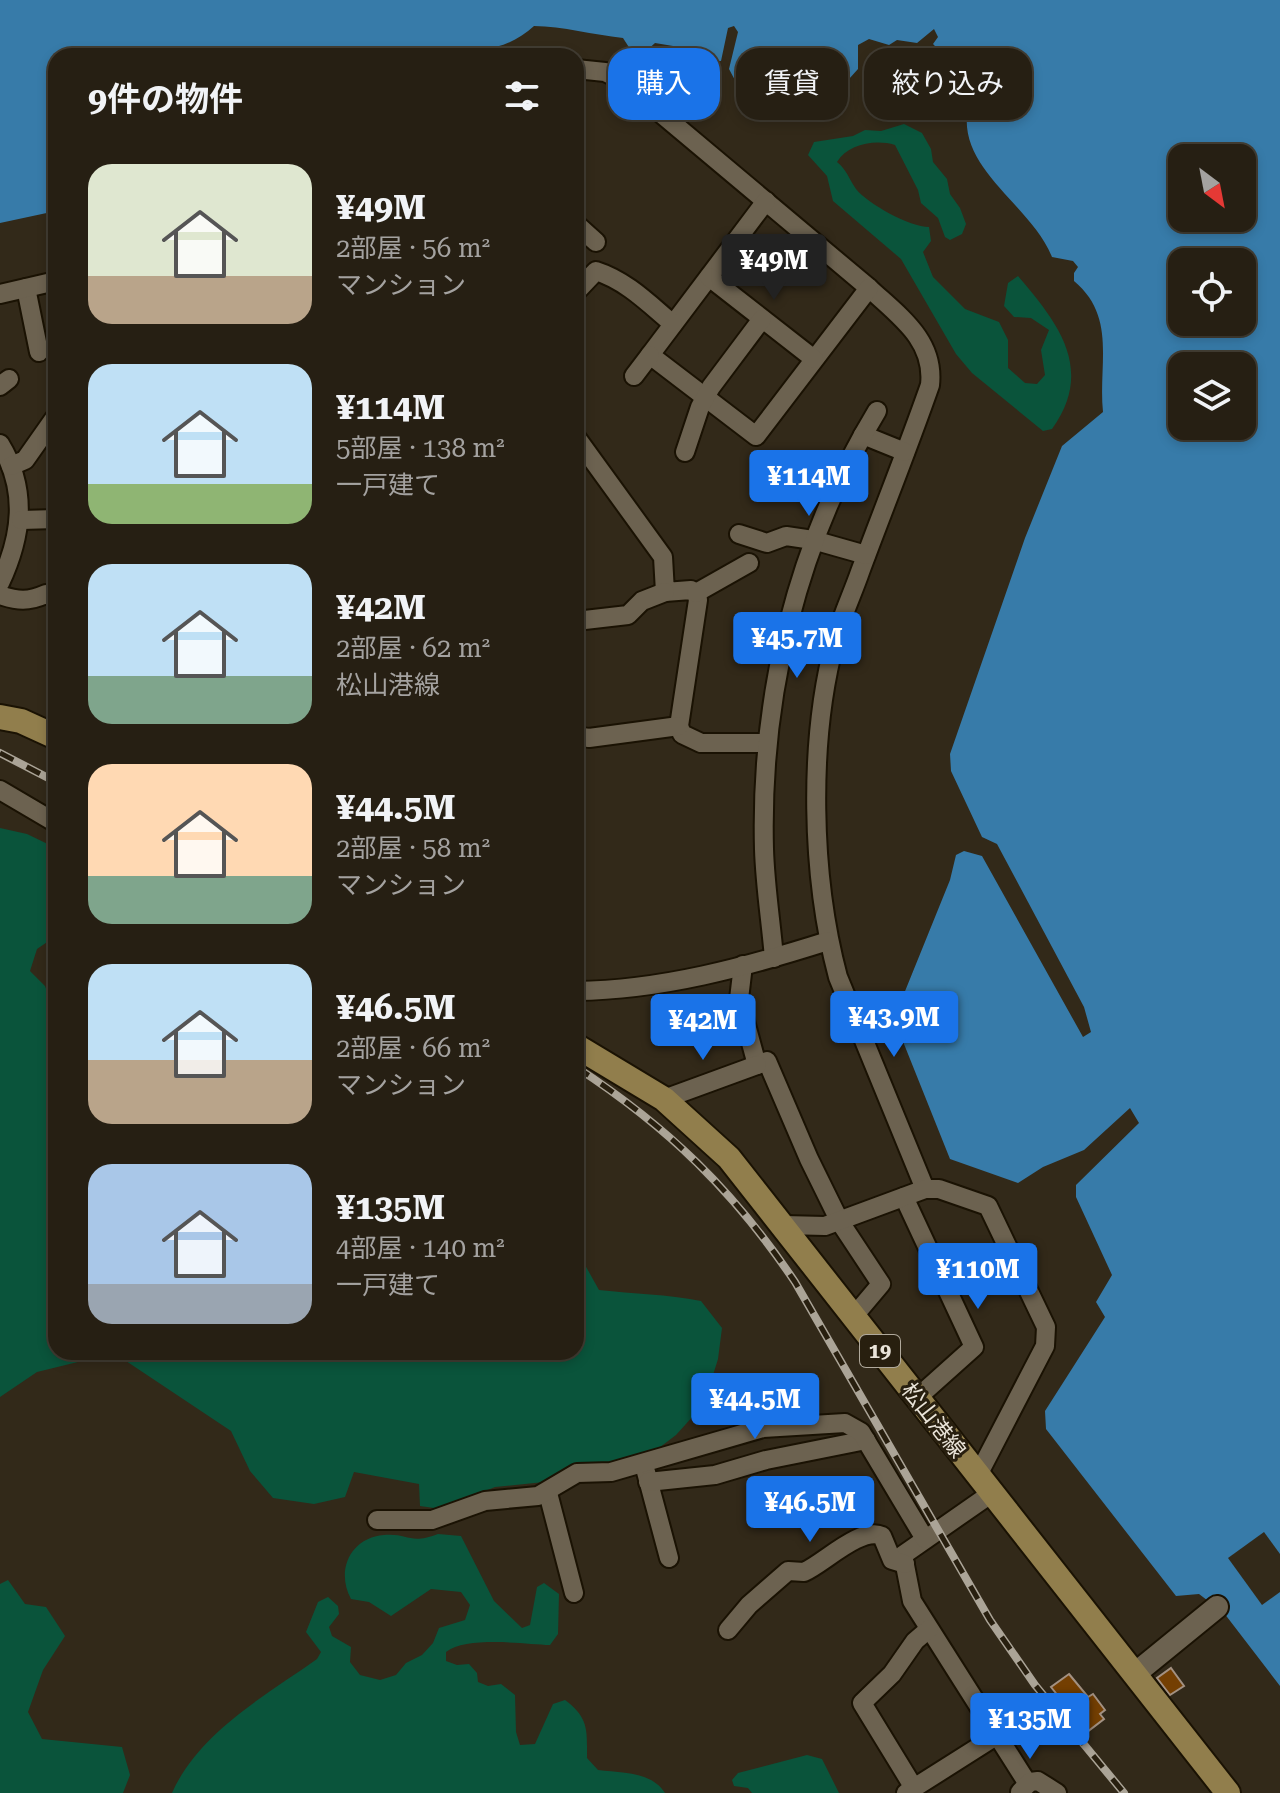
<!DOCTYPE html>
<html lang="ja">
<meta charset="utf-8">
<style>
body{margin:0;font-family:"Roboto Serif","Noto Sans JP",serif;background:#322c21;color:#f1f3f6;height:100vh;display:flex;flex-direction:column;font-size:30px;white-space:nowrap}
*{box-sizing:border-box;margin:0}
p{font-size:26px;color:#a4a2a0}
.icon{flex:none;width:44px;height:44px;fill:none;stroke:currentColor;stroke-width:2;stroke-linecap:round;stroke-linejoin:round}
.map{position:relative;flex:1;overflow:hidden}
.sheet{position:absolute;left:48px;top:48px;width:536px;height:1312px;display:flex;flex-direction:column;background:#261f13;border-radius:24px;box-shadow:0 4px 12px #0003,0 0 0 2px #423d33}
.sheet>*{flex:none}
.banner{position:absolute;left:608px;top:48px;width:552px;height:72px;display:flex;gap:16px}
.needle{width:52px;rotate:148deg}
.buttons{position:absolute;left:1168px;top:144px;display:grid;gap:16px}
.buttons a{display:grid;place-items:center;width:88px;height:88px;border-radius:16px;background:#261f13;box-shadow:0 4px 12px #0003,0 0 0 2px #423d33;font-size:40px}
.price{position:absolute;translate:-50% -68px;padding:0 18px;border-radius:8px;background:#1a73e8;color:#fff;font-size:26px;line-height:52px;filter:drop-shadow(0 2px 4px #0008)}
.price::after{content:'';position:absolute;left:50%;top:48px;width:24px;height:18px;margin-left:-12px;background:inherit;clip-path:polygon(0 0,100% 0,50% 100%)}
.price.current{background:#222;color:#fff}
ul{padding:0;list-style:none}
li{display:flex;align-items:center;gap:24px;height:200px;padding:0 40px}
li span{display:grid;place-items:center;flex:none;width:224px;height:160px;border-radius:24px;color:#555}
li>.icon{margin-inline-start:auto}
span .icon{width:96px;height:96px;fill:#fffc;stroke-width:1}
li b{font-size:34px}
h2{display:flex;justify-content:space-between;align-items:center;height:96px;padding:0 40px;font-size:34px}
.pill{padding:0 28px;border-radius:24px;background:#261f13;box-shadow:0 4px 12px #0003,0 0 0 2px #423d33;font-size:28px;line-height:72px}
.pill.current{background:#1a73e8;color:#fff}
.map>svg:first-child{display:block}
</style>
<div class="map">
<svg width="1280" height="1793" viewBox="0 0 1280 1793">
<rect width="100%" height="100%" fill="#322919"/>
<!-- green -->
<g fill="#0a543b">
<path d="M904,124L922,133L931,149L933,162L947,179L950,194L960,208L966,224L962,234L950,240L945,237L938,218L921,203L918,190L895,145C875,139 848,144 837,162C847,170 849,179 856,189C868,204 910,227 929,227L931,241L923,252L933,277L965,309L999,322L1008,340V368L1025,383L1037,384L1045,375L1041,350L1049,330L1031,318L1014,317L1004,306L1008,283L1018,276C1058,323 1095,369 1052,429L1043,431L972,373L956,354L901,259L833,201L827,176L808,155L814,142L853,136L865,130L881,131Z"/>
<path d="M0,828L27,834L56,848V936L37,949L30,971L45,986L56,1016V1352H576V1255L580,1256L599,1290C634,1294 667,1294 701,1301L722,1328L718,1359L704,1404L676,1435L635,1466L592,1477L495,1487L441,1509L420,1506L419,1484L354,1472L345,1497L314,1504L273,1498L250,1471L231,1431L126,1361L86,1360L37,1372L0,1397Z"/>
<path d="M438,1534L461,1536L494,1601L522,1628L530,1625L537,1587L544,1583L559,1594L558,1634L550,1645C524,1644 467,1636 446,1652V1661L457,1665L469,1664L477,1673L478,1682L488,1686L501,1684L515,1695L516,1732L520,1745L535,1744L553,1704L565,1700C589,1718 587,1730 587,1758L598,1770C621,1773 651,1771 665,1793H172C199,1732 265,1696 317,1659L321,1652L306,1632L318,1602L328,1597L338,1606L339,1614L329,1627L332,1636L351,1647L350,1662L360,1675L380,1680L396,1675L406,1663L422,1655L433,1643L439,1628L465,1620L470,1605L461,1592L431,1589L391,1616L369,1602L351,1599C336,1572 349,1538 384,1535C409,1533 409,1545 438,1534Z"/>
<path d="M8,1580L25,1604L46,1607L65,1636L43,1670L28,1712L42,1739L122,1747L130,1775L123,1793H0V1584Z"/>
<path d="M807,1755L822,1759L839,1793H752L748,1788L734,1786L732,1780L738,1773Z"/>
</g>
<!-- water -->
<path fill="#377ba9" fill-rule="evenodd" d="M0,0H1280V1686L1224,1613L1199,1594L1176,1596L1046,1429L1045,1411L1105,1317L1096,1302L1112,1275L1076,1197V1185L1139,1123L1130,1108L1084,1150L1043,1167L1018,1183L950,1159L896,1024L897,1011L950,880L956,855L964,851L982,856L1083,1037L1091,1032L1084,1007L997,844L982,837L951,771L950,754L1025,538L1062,446L1103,412C1098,364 1117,317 1074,281V273L1078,267L1073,261L1052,257C1029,200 945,164 972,94L978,91C980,77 974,69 961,63L956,68L933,44L938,37L934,29L917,43L897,40L889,45L869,39L858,45V69L849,79L835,73L832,64L823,57L813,63L819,91C799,110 759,91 737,84L729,69L738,32L734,26L728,28L721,61H711L705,53L676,51L673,46L655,43L644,53L632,52L623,38C593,35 563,26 534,26C520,39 502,48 482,49C457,50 449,41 425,56H56V211L0,223ZM1182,158H1242V218H1182ZM1182,262H1242V322H1182ZM1182,366H1242V426H1182Z"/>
<!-- pier -->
<path fill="#322919" d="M1264,1532L1280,1554V1592L1262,1605L1228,1558Z"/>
<!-- building -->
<g fill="#743f02" stroke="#a39182" stroke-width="2">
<path d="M1171,1668L1184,1686L1170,1695L1157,1678Z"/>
<path d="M1069,1674L1088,1697L1093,1694L1105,1710L1100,1714L1104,1719L1087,1732L1051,1687Z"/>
</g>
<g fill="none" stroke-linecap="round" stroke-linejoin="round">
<defs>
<g id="minor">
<path d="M576,69L605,72L620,79L869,288C899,316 935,340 930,385C908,448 883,510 860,572C852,595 841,618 835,641C808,742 811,876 838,977L925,1189"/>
<path d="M766,201L650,355L756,436L869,288"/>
<path d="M576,224L596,242"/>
<path d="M709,277L814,359"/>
<path d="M26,288L39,352"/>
<path d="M576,292L596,271C627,281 649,304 673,324"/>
<path d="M0,294L56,281"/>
<path d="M634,376L650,355"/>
<path d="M0,386L9,379"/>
<path d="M863,435L905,452"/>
<path d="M576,437L663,557L665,592L691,590L696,593L698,600L679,726L682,734L701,743H767"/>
<path d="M0,444C28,490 22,536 0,583"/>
<path d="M685,452L700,407L711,387L762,319"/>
<path d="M11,466L25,460L56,416"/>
<path d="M21,520L56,519"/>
<path d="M739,534L767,543L786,536L813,540L866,555"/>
<path d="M696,593L749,563"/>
<path d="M0,595C18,601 28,602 46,594L56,599"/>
<path d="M576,621L628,615L642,601L665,592"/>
<path d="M576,736L589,738L679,726"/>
<path d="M0,790L56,823"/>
<path d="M774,958C771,922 765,885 764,849C760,695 797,543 877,411"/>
<path d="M743,965L739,999L757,1065L767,1061L809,1159L840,1222L881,1284L854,1316"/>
<path d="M576,991C662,990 746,967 828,941"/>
<path d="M664,1099L757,1065"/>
<path d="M904,1197L974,1347L917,1398"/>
<path d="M784,1225L825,1226L925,1189H939L988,1206L1046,1327L1045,1346L978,1475"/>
<path d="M646,1472L669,1558"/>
<path d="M648,1482L715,1475L766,1460L866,1440"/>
<path d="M548,1493L574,1593"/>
<path d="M992,1493L903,1555L912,1601L1028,1784"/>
<path d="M377,1520H432L485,1501L538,1496L577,1473L611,1472L763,1428L845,1423L861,1432L925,1539"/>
<path d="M728,1630L749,1605L788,1571L804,1572C823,1564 861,1526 882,1536L892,1560L905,1564"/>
<path d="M914,1788L862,1703L892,1674L915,1641L929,1629"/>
<path d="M1020,1792L1030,1782L1038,1781L1057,1793"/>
<path d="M906,1793L996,1736"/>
</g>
<path id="tertiary" d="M1136,1673L1217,1607"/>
<g id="primary">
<path d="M0,717L21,721L56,737"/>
<path d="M576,1046L664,1099L729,1158L1228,1793"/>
</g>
</defs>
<!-- minor casing -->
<use href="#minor" stroke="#1a1203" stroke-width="22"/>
<!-- tertiary casing -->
<use href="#tertiary" stroke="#1a1203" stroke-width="26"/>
<!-- primary casing -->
<use href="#primary" stroke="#1a1203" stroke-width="28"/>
<!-- minor -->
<use href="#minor" stroke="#6c6250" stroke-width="18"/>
<!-- tertiary -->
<use href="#tertiary" stroke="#6c6250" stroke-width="22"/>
<!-- primary -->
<use href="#primary" stroke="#917e4c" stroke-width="24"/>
<defs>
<g id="rail">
<path d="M0,753L56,782"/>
<path d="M576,1067C668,1127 734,1191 795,1282L990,1620L1035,1685L1124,1793"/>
</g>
</defs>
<!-- rail casing -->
<use href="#rail" stroke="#aba497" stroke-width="8"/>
<!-- rail -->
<use href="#rail" stroke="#281f0f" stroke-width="5" stroke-dasharray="15" stroke-linecap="butt"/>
</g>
<g text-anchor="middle" stroke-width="6" stroke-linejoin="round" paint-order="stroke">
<!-- shield labels -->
<rect fill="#281f0f" stroke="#b0a99c" stroke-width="2" x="860" y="1335" width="40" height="32" rx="6"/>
<g font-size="20" font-weight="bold" fill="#eae4d9">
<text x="880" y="1358">19</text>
</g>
<!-- street labels -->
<g font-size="22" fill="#eae4d9" stroke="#281f0f">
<text transform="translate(934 1420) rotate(52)" y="8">松山港線</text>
</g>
</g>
</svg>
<div class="buttons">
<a><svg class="needle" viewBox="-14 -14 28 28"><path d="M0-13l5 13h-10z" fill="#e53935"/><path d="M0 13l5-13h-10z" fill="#a4a2a0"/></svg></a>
<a><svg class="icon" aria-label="locate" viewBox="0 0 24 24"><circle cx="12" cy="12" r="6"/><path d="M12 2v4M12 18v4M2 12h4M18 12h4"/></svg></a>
<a><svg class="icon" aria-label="layers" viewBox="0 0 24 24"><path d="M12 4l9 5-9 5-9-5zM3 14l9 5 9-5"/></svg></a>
</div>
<b class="price current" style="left:774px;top:302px">¥49M</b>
<b class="price" style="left:809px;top:518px">¥114M</b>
<b class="price" style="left:797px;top:680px">¥45.7M</b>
<b class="price" style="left:894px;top:1059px">¥43.9M</b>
<b class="price" style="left:703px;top:1062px">¥42M</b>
<b class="price" style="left:978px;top:1311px">¥110M</b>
<b class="price" style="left:755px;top:1441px">¥44.5M</b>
<b class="price" style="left:810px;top:1544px">¥46.5M</b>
<b class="price" style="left:1030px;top:1761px">¥135M</b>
<div class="banner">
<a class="pill current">購入</a>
<a class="pill">賃貸</a>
<a class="pill">絞り込み</a>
</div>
<section class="sheet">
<h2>9件の物件<svg class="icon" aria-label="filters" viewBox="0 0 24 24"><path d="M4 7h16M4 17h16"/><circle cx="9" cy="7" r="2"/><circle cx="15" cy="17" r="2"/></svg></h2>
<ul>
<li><span style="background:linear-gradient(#dfe7d0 70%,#b9a48a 0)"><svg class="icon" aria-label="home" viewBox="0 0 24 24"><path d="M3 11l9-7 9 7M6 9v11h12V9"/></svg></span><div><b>¥49M</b><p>2部屋 · 56 m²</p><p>マンション</p></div></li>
<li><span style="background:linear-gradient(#bfe0f5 75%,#8fb573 0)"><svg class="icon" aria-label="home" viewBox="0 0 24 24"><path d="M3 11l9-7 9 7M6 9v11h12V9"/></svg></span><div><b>¥114M</b><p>5部屋 · 138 m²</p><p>一戸建て</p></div></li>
<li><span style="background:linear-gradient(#bfe0f5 70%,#7fa58c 0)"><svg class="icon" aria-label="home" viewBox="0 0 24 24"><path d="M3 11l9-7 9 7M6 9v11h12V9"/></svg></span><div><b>¥42M</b><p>2部屋 · 62 m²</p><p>松山港線</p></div></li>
<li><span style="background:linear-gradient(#ffd9b3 70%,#7fa58c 0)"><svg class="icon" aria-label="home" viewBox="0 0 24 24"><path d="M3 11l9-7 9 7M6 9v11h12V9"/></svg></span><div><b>¥44.5M</b><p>2部屋 · 58 m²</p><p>マンション</p></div></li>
<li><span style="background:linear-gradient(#bfe0f5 60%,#b9a48a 0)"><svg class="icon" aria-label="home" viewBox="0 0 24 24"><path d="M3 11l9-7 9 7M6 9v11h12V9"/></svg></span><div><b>¥46.5M</b><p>2部屋 · 66 m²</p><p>マンション</p></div></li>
<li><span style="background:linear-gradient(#a9c7e8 75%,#9aa5b1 0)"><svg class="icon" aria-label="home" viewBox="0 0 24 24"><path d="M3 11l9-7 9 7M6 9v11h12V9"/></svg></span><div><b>¥135M</b><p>4部屋 · 140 m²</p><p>一戸建て</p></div></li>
</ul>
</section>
</div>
